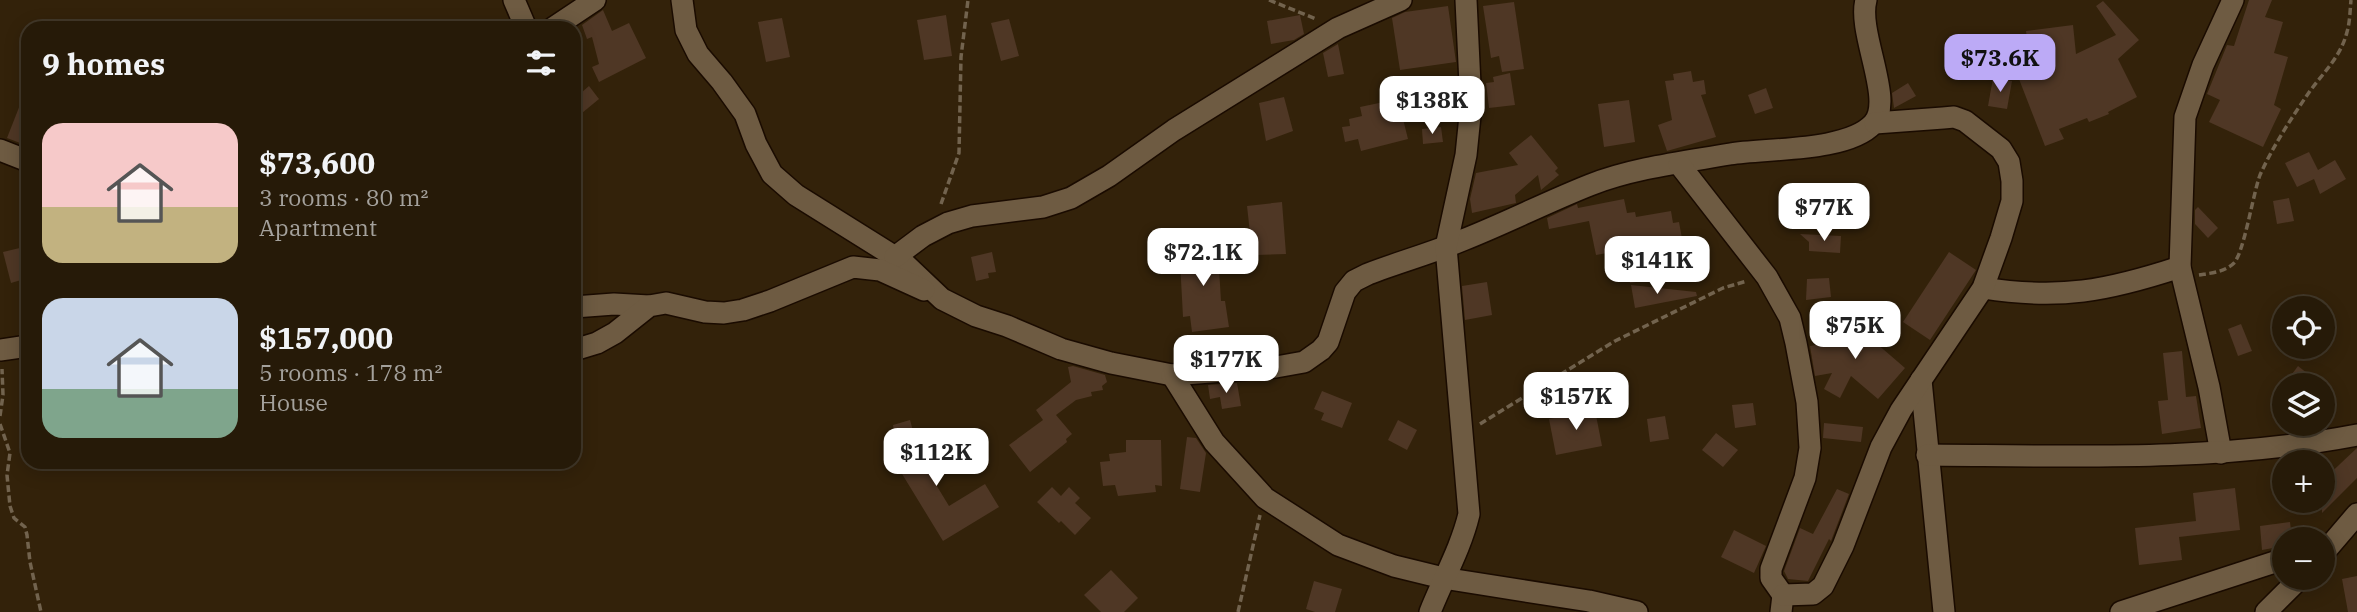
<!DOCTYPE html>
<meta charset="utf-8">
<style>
body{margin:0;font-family:"IBM Plex Serif",serif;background:#322716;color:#f1f3f6;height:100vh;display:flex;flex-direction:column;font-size:26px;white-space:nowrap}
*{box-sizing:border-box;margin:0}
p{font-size:23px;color:#a4a19c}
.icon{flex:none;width:38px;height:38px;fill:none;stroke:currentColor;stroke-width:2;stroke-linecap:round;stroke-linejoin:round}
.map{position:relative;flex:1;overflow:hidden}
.panel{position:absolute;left:21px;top:21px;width:560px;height:448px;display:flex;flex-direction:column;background:#261a08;border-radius:21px;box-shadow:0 4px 18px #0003,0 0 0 2px #423829}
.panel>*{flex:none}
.tools{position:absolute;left:2272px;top:296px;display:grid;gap:14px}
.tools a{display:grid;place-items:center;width:63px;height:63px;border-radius:50%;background:#261a08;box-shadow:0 4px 18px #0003,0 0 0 2px #423829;font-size:35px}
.price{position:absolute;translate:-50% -60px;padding:0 16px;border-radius:14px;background:#fff;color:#222;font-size:23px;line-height:46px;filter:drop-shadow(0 2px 4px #0008)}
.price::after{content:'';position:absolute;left:50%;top:42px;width:21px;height:16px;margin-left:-10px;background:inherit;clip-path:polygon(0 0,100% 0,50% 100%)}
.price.selected{background:#bcaaf6;color:#111}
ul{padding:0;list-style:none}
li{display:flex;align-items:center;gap:21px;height:175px;padding:0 21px}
li span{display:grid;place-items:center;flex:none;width:196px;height:140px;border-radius:21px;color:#555}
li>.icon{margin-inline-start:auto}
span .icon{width:84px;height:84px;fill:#fffc;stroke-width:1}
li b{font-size:30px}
h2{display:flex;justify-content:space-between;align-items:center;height:84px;padding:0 21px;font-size:30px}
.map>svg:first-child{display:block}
</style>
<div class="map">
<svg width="2357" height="612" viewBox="0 0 2357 612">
<rect width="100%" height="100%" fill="#33220a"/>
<!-- building -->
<g fill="#4f3725">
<path d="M2249,0H2272L2265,17L2283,22L2274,53L2288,57L2274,105L2281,109L2263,147L2209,122L2220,100L2207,94L2227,45L2234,46Z"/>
<path d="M2103,1L2139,40L2118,59L2137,97L2108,112L2109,114L2089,122L2087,118L2059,129L2064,139L2045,146L2019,79L2032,74L2026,31L2073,25L2076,54L2116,35L2096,6Z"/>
<path d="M1514,2L1524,69L1502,72L1499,56L1491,58L1483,6Z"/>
<path d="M1448,6L1456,62L1400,70L1392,18L1405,12Z"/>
<path d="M603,10L612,31L629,23L646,58L599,82L592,67L599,64L592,37L587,39L582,25Z"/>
<path d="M946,15L952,56L924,60L917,20Z"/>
<path d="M1300,15L1304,34L1294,40L1271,44L1267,21Z"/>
<path d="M782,18L790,57L766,62L758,22Z"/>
<path d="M1009,19L1019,56L1001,61L991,23Z"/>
<path d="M1338,44L1344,74L1328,77L1323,53Z"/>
<path d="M1691,71L1693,82L1704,80L1706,94L1701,95L1716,137L1667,151L1658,125L1672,120L1665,81L1674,80L1673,74Z"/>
<path d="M1510,73L1515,105L1489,108L1486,83L1494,82L1493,77Z"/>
<path d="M1993,78L2012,81L2007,109L1988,106Z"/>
<path d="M1908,83L1916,96L1894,108L1892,93Z"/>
<path d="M589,86L599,99L582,113L574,104V99Z"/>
<path d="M27,87H28V146L7,138Z"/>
<path d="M1766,88L1773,108L1755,114L1748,95Z"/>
<path d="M1284,97L1293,131L1266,141L1259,103Z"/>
<path d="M1398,99L1408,139L1361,151L1358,139L1345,142L1342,127L1350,126L1349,119L1362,116L1360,107Z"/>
<path d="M1629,100L1635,142L1604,147L1598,104Z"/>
<path d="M1441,127L1443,142L1423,144L1422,129Z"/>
<path d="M1531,135L1558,168L1555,171L1559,175L1541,190L1538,175L1515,195L1516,203L1472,213L1470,199L1476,173L1518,165L1509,153Z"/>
<path d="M2309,152L2318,170L2335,160L2346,179L2320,194L2314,179L2297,187L2285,163Z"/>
<path d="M2289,198L2294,221L2277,224L2273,201Z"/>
<path d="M1624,199L1627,213L1635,212L1636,217L1671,211L1673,223L1679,222L1685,255L1706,252L1709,271L1630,283L1624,250L1596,255L1589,221L1549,229L1547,218L1577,204L1578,208Z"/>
<path d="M1282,202L1286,254L1255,255L1254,242H1251L1247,206Z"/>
<path d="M2198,207L2218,228L2208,238L2195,224V210Z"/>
<path d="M1800,234L1841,236L1840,253L1809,251V242Z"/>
<path d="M1217,235L1221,301H1225L1229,327L1192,332L1190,316L1183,317L1180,261L1197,260L1194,238Z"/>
<path d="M28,246V278L11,283L3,252Z"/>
<path d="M992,252L996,272L988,273L989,278L976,281L971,257Z"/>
<path d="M1949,252L1976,270L1930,340L1903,322Z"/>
<path d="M1829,278L1831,297L1806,300L1807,279Z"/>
<path d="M1487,282L1492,315L1465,320L1462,286Z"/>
<path d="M1631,285L1696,292L1697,296L1635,308Z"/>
<path d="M1849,317L1880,337L1876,343L1905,368L1878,399L1851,376L1840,398L1824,389L1832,373L1815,376L1810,346L1833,342Z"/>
<path d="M2241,324L2252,351L2238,356L2228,329Z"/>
<path d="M2182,351L2186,397L2196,396L2201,428L2162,434L2158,401L2168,400L2163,353Z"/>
<path d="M1073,366L1105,375L1107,382L1102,386L1103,390L1091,392L1092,396L1076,400L1056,415L1072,434L1066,439L1067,442L1030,472L1009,445L1043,420L1036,410L1071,382L1068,367Z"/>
<path d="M2298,366L2322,385H2284Z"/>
<path d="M1237,383L1241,406L1222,409L1220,397L1210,399L1208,385Z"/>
<path d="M1322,391L1352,403L1342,428L1321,420L1324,413L1314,409Z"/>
<path d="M1753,403L1756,425L1735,428L1732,405Z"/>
<path d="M1595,410L1602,446L1556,455L1549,419Z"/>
<path d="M1665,416L1669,439L1650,442L1647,419Z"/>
<path d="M910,420L921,460L949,506L985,484L999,507L943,541L896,464L888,432L894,431L893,425Z"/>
<path d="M1398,420L1417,430L1407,450L1388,440Z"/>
<path d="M1824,423L1863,427L1861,442L1823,438Z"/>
<path d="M1716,433L1738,450L1723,467L1702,450Z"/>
<path d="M1187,437L1196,438L1206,453L1200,492L1180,489Z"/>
<path d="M1126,440H1161L1162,486L1155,485L1156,492L1118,496L1115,485L1103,486L1100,462L1110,461L1109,454L1126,452Z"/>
<path d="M2357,448V478L2322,513V481Z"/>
<path d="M1052,487L1061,496L1069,487L1080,498L1075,503L1091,518L1075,535L1061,521L1059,523L1037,502Z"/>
<path d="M2235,488L2240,530L2179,537L2182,560L2139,565L2135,528L2196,521L2193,493Z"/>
<path d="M1837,489L1849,494L1831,541L1829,539L1808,581L1788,579L1784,571L1800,528L1813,534Z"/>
<path d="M2290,522L2292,539H2284V546L2262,550L2260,526Z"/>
<path d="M1734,530L1766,546L1754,573L1721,557Z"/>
<path d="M1111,570L1138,598L1124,612H1101L1084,595Z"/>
<path d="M2357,576V612H2348L2342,579Z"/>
<path d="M1314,581L1342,589L1335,612H1315L1306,609Z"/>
</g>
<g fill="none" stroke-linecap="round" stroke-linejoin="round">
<defs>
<g id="minor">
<path d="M514,0L526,28"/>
<path d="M682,0L686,30L698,54L722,82L745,114L756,144L772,174L796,195L903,262L942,299L976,316L1007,326L1061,349L1111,363L1172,375L1276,367L1304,362L1321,350L1328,342L1345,292L1354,281L1368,274C1399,262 1432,253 1463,240C1506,223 1547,202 1590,185C1633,168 1684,162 1730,154C1766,148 1847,152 1873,124C1895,101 1857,33 1866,0"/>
<path d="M553,28L595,0"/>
<path d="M0,150L28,161"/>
<path d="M1679,164L1767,277L1790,318L1796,343L1807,402L1810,448L1805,478L1771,569V578L1783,595L1781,612"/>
<path d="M895,257L923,236L948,223L972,216L1043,207L1071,198L1109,176L1174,130L1338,28L1401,0"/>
<path d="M1983,288C2060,300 2107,291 2180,267"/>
<path d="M574,307L614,304L649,306"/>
<path d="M0,350L28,346"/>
<path d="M574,350L597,343L615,333L649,306L666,303L705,312L724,313L743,310L770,301L853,267L880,270L924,290"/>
<path d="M1172,375L1214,442L1265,498L1338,545L1394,566L1443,578L1589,601L1637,612"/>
<path d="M1921,380L1944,612"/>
<path d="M2221,453L2209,387L2180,267L2185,117L2203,65L2233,0"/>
<path d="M1927,455C2070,456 2216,462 2357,435"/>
<path d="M2322,555L2357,514"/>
<path d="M1783,595L1813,594L1823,586L1843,546L1881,447L1901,410L1983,288L2001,238L2012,201V181L2009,162L2001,149L1965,121L1954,117L1943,118L1875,123"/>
<path d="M1430,612C1443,579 1461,548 1469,514L1446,247L1466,155L1471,106L1466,0"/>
<path d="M2121,612L2284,559"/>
<path d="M2266,612L2300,578"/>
</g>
</defs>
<!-- minor casing -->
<use href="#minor" stroke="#1a0b00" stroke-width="24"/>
<!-- path -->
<g stroke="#72634e" stroke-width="3.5" stroke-dasharray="7 3.5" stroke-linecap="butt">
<path d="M1269,0L1316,19"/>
<path d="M941,204L959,153L961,57L968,0"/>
<path d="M2199,275C2211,273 2225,272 2234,263C2244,252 2253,194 2260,175C2273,146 2292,117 2310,91C2324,72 2341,56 2347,32C2350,22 2350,10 2351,0"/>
<path d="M0,416L3,395L2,369"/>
<path d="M0,424L10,453L7,475L10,506L14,518L25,527L27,535L30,562L41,612"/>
<path d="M1480,424L1615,341L1723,288L1747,281"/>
<path d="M1238,612L1260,515"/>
</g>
<!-- minor -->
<use href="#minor" stroke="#6e5b42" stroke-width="21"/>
</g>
</svg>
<div class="tools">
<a><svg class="icon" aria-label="locate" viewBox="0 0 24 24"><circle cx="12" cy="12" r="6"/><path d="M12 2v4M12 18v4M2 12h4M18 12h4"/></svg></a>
<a><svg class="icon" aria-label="layers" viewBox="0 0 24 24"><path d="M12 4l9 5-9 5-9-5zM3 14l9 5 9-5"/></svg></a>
<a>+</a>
<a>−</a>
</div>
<b class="price selected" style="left:2000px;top:94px">$73.6K</b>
<b class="price" style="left:1432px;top:136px">$138K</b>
<b class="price" style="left:1824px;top:243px">$77K</b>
<b class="price" style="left:1203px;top:288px">$72.1K</b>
<b class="price" style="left:1657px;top:296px">$141K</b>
<b class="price" style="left:1855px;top:361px">$75K</b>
<b class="price" style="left:1226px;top:395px">$177K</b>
<b class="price" style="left:1576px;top:432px">$157K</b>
<b class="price" style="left:936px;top:488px">$112K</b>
<section class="panel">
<h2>9 homes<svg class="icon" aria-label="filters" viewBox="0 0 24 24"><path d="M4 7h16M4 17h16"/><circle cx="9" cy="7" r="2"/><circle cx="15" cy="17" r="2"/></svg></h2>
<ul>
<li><span style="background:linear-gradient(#f6c9c9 60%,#c2b280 0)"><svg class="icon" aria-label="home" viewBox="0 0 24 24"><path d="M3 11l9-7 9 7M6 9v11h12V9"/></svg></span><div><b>$73,600</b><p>3 rooms · 80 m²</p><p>Apartment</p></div></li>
<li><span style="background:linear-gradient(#c9d6e8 65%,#7fa58c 0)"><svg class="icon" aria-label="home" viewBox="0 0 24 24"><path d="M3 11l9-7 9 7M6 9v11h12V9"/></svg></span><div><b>$157,000</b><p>5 rooms · 178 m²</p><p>House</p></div></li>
</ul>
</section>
</div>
